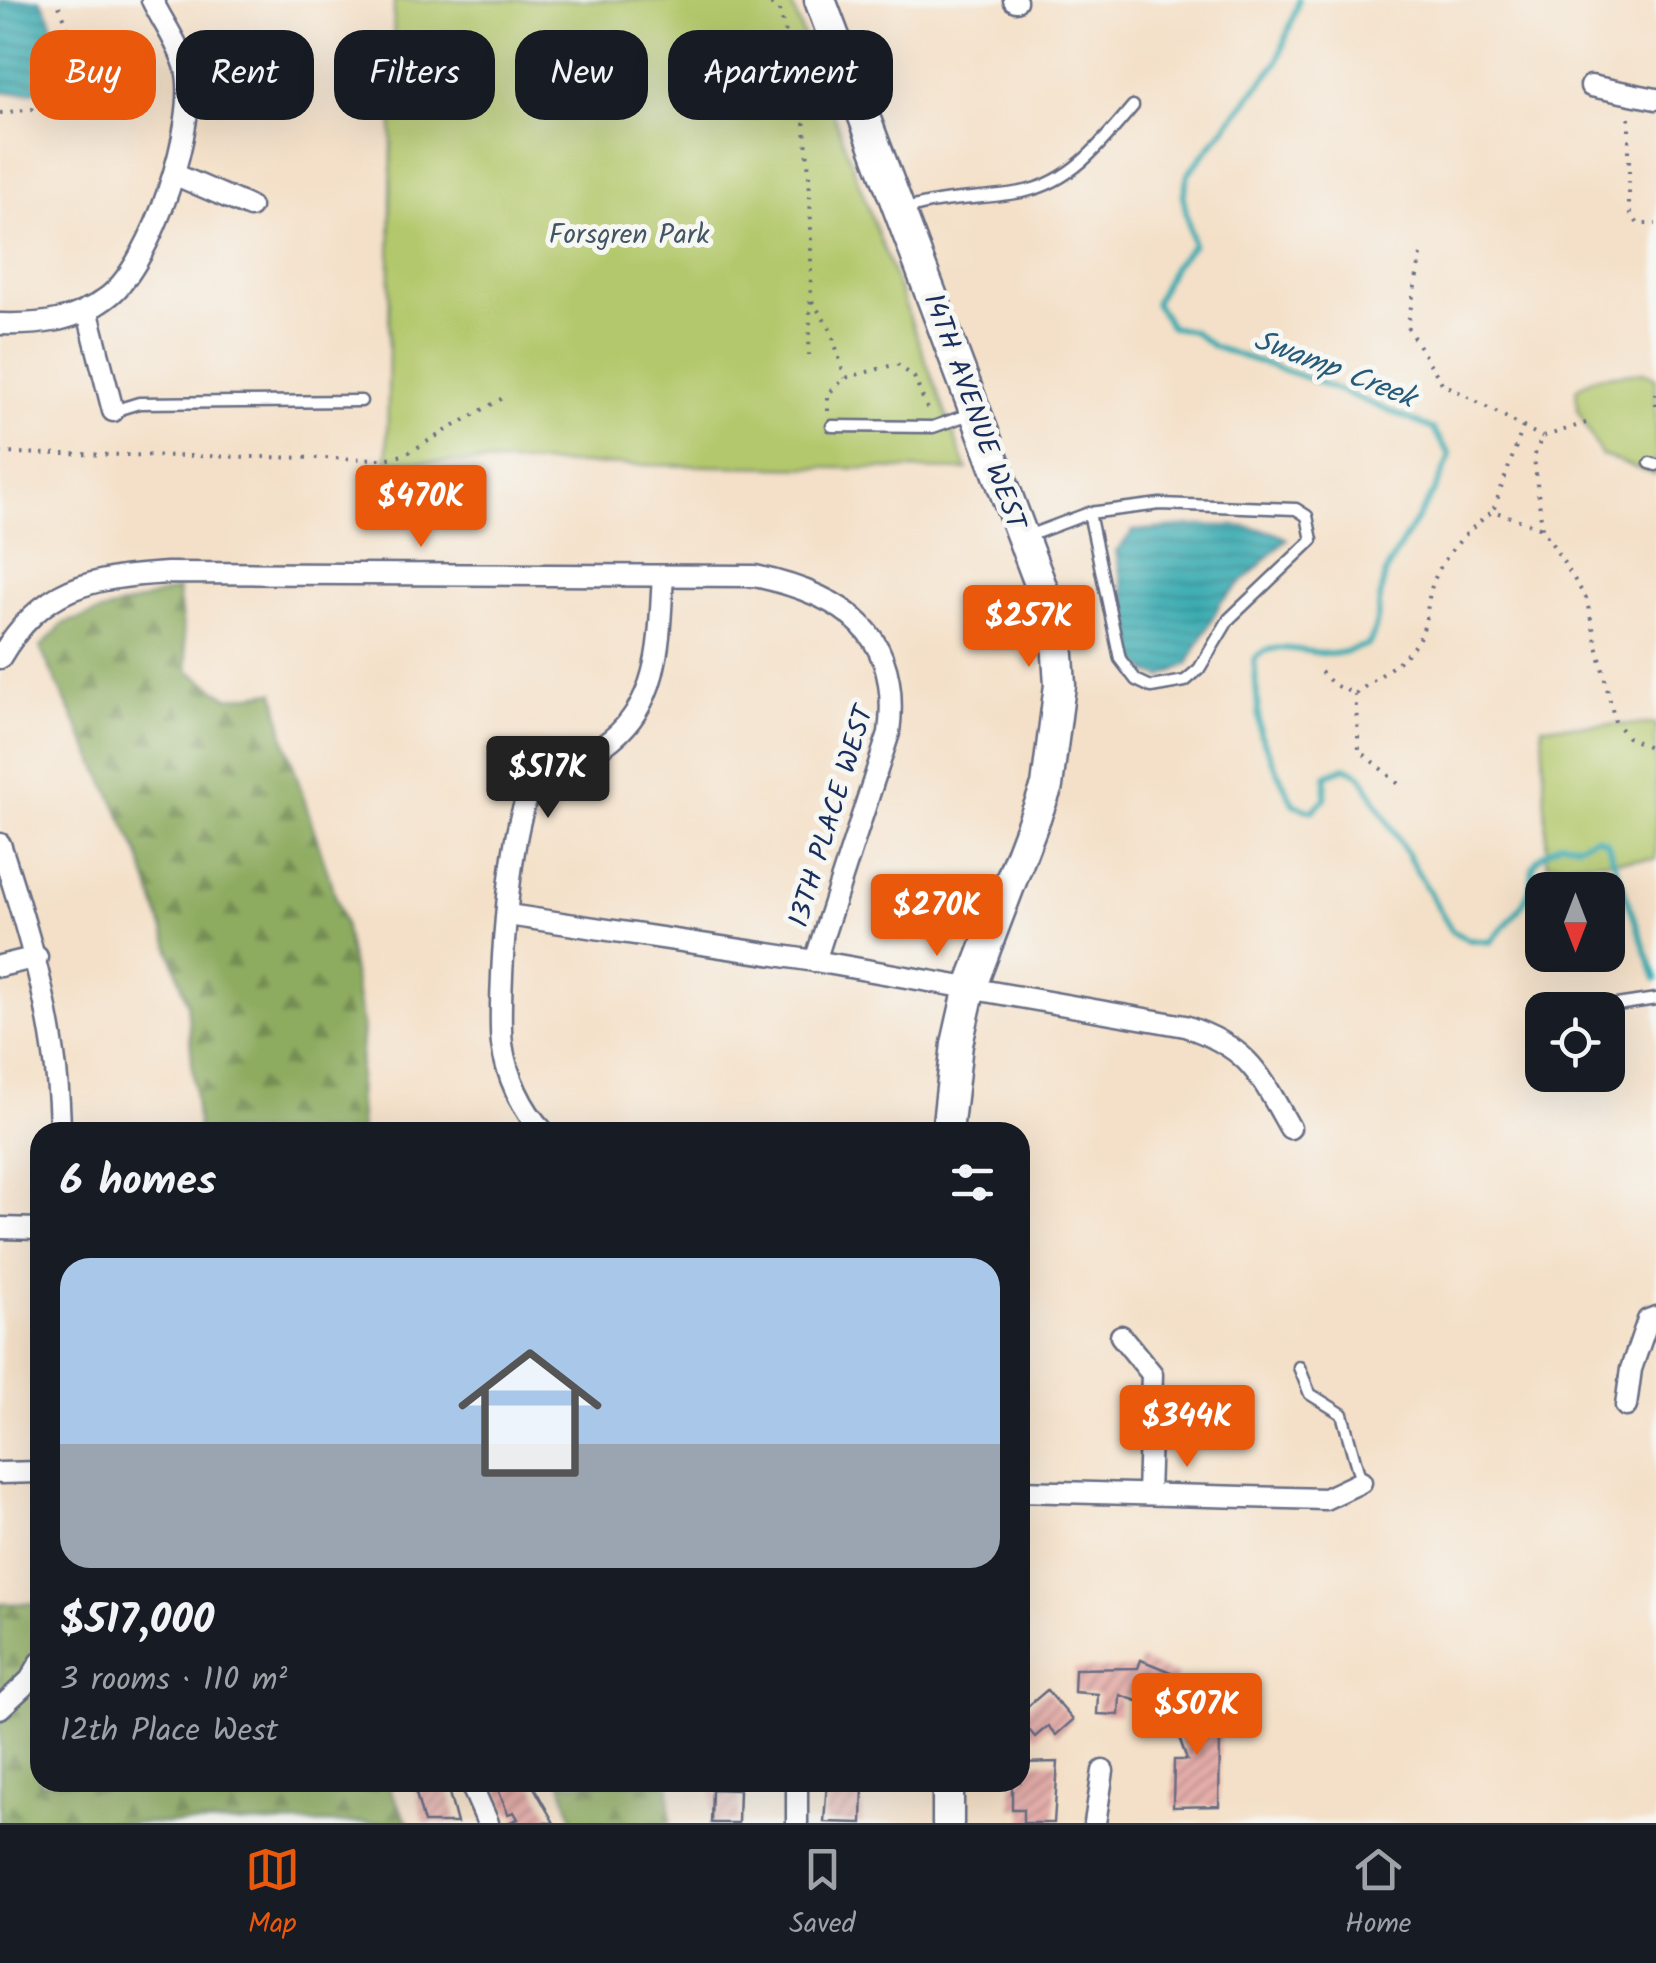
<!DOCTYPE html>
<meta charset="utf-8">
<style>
body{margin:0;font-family:Kalam,sans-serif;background:#242831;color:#f1f3f6;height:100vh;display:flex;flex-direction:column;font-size:38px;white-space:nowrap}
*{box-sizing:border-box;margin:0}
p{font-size:32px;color:#9ea1a6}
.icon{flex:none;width:55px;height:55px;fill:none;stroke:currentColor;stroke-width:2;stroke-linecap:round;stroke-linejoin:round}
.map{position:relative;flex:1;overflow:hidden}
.sheet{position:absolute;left:30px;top:1122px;width:1000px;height:670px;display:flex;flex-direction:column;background:#171b24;border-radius:30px;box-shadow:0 10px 40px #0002}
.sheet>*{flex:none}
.hud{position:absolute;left:30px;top:30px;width:1000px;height:90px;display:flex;gap:20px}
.needle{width:65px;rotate:180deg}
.buttons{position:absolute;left:1525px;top:872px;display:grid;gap:20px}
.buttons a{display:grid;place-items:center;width:100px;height:100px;border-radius:20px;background:#171b24;box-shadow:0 10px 40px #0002;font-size:50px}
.price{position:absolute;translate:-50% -85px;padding:0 22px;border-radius:10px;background:#ea580c;color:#fff;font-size:32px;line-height:65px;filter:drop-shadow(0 2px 5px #0008)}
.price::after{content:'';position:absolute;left:50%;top:60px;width:30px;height:22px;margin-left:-15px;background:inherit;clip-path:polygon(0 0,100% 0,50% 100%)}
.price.selected{background:#222;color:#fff}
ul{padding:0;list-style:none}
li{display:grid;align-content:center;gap:20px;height:530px;padding:0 30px}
li span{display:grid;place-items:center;height:310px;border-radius:30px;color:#555}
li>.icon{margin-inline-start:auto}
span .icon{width:180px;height:180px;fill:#fffc;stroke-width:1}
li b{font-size:42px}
h2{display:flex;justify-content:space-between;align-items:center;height:120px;padding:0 30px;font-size:42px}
.tag{padding:0 35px;border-radius:30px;background:#171b24;box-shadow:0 10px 40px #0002;font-size:35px;line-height:90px}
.tag.selected{background:#ea580c;color:#fff}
.menu{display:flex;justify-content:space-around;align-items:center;height:140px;border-top:2px solid #363941;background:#171b24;font-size:28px;color:#9ea1a6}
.menu a{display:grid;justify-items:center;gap:5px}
.menu .selected{color:#ea580c}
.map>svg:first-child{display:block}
</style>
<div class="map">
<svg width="1656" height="1823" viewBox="0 0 1656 1823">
<defs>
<pattern id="forest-firs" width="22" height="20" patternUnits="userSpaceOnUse" patternTransform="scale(2.5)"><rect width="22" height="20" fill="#8eac60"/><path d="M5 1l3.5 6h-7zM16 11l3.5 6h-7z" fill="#738c52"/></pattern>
<pattern id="water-rules" width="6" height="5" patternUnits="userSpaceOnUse" patternTransform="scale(2.5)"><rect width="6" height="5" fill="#39abb1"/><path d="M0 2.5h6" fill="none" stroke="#2f8c93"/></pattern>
<pattern id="building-hatch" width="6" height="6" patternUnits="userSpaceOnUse" patternTransform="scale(2.5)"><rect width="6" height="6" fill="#e5ada9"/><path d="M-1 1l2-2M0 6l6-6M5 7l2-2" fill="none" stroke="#b98d8d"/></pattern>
</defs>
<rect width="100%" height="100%" fill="#f6f6f2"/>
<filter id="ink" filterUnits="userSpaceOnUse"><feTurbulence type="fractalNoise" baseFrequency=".01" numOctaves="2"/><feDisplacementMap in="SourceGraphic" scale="20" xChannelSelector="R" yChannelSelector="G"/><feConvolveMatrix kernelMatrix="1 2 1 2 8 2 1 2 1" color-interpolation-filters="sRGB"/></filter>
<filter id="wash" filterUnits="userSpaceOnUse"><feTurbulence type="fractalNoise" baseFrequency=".0048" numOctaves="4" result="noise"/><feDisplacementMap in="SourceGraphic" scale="40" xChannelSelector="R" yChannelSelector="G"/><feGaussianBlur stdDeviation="2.25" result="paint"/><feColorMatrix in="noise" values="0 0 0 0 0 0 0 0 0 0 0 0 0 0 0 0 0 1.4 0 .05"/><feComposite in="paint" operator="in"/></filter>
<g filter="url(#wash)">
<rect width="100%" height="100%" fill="#f4e0c8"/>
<!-- forest -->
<g fill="url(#forest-firs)" stroke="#546e5f" stroke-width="2.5">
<path d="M178,589L188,670L228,698L275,692L285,740L344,923L363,1027L358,1090L361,1132H198L187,1002L139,854L40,648L64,623Z"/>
<path d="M40,1603V1782L387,1783L408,1823H0V1604Z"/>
<path d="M561,1783H669L670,1823H574Z"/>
</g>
<!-- park -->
<g fill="#b3c86c" stroke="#677c65" stroke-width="2.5">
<path d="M394,0H790L967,470L387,461Z"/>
<path d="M1644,372L1656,378V475L1601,455L1578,411L1576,389L1595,377Z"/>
<path d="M1656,724V859L1547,863L1542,726Z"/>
</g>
<!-- water -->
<g fill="url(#water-rules)" stroke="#2a6d88" stroke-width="2.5">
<path d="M0,0H40C58,21 59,58 51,83L32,92L0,93Z"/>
<path d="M1189,526C1220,526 1259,522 1287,539L1221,602L1188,664L1162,677L1149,673L1137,661L1116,552L1133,531Z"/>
</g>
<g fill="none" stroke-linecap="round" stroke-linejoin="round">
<!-- stream -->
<path stroke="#39abb1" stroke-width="6" d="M1299,0L1277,63L1188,174L1183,197L1193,245L1173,267L1155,303L1171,327L1192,331L1214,347L1316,381L1433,429L1450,455C1436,498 1407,529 1387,570C1377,592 1382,619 1369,644C1357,648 1343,654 1331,654C1306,654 1273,638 1254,659L1260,734L1293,804L1312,811L1325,799L1326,776L1345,767L1360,774L1452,931L1470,940L1491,942C1502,928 1518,914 1526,898C1542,866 1516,870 1561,842L1578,845L1596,837L1607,842L1656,979"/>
</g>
<g id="blocks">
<!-- building -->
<g fill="url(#building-hatch)">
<path d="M1141,1660L1178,1675L1166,1711L1120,1695L1119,1715L1097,1714L1098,1694L1074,1692L1075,1669L1138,1668Z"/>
<path d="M1047,1690L1073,1720L1056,1735L1048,1726L1035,1737L1020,1719V1713Z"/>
<path d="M1198,1702L1201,1710L1209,1707L1220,1737L1219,1806L1173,1807L1174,1760H1187L1170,1712Z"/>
<path d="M1058,1762L1054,1823H1023V1809H1012V1782H1020V1763Z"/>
<path d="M413,1782H446L457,1823H424Z"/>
<path d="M495,1782H531L554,1823H508L518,1819L514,1812L508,1814Z"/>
<path d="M827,1782H863L862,1823L824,1822Z"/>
<path d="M712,1789L739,1790L738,1823H711Z"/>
</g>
</g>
</g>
<g filter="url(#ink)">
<use href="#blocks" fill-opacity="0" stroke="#676d83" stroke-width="2.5"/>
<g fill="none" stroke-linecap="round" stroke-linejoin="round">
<defs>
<g id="lane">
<path d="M904,210C944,196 984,200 1026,191C1073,181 1103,141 1133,106"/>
<path d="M113,411L139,403L361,401"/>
<path d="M832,426L933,427L970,414"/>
<path d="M1650,463L1656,465"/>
<path d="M1025,537L1089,513L1160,504L1296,509L1307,516L1312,540L1229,619L1199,669L1185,681L1151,687L1136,680L1120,659L1089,513"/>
<path d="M1590,1009L1656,999"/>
<path d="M1299,1367L1310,1394L1342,1414L1361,1482"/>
</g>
<g id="street">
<path d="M1014,0L1016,1"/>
<path d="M1591,86L1656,99"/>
<path d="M176,175L250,207"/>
<path d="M87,309L113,411"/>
<path d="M0,324C40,325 76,322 109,296C152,263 199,122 186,69C180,46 162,21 152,0"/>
<path d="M0,658C42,586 90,578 167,573L755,576C844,595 902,633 889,733L815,961"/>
<path d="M0,844C31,939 59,1032 60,1132"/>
<path d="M508,915L815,961L1185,1026C1249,1048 1258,1071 1290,1128"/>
<path d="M0,966L37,957"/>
<path d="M544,1132C522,1111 506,1074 502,1044C497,1005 509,821 530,794C553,766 587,760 612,739C662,698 659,634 663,576"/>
<path d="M0,1228L40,1229"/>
<path d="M1121,1336L1152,1374L1148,1494"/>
<path d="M1626,1406L1631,1369L1648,1320L1656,1317"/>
<path d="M0,1473L40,1472"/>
<path d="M1020,1491L1325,1499L1361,1482"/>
<path d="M0,1708L30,1680L40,1663"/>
<path d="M470,1782L488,1823"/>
<path d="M797,1782V1823"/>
<path d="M1095,1823L1103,1771"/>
</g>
<g id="secondary">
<path d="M820,0L1056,626L1060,685L1047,786L969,991L957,1044L947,1132"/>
<path d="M948,1823V1782"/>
</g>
</defs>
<!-- lane casing -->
<use href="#lane" stroke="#676d83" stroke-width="15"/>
<!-- street casing -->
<use href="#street" stroke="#676d83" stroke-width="25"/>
<!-- secondary casing -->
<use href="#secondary" stroke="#676d83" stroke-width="35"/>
<!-- path -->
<g stroke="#676d83" stroke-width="4" stroke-dasharray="2.5 8" stroke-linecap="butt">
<path d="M761,0L778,8C817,120 812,238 809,355"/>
<path d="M0,113L41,108L64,95C78,59 73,33 56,0"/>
<path d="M1629,118V211L1638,224H1656"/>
<path d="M1421,255L1407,327L1442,383L1542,437"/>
<path d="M812,301L831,330L845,378"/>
<path d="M1656,393V414"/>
<path d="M828,411V394L845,378L897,364L914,377L929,413"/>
<path d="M1586,423L1542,437L1534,457L1542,528L1586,598L1615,722L1627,737L1656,750"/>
<path d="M1523,427L1493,511L1542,528"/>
<path d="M0,453L383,459L404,455L503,398"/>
<path d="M1321,672L1334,685L1355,694C1374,679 1402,663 1416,643C1430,623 1425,604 1433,583C1443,555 1470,528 1493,511"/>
<path d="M1355,694L1359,750L1401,786"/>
</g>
<!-- lane -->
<use href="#lane" stroke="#fff" stroke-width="10"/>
<!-- street -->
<use href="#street" stroke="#fff" stroke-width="20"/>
<!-- secondary -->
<use href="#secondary" stroke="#fff" stroke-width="30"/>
</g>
</g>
<g text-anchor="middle" stroke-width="10" stroke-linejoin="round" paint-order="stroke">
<!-- park labels -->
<g font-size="28" fill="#415562" stroke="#f6f6f2">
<text x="629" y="243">Forsgren Park</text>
</g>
<!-- street labels -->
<g font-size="28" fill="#1b2f5e" stroke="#f6f6f2">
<text transform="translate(976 411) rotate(70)" y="10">14TH AVENUE WEST</text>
<text transform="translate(830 816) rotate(-73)" y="10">13TH PLACE WEST</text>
</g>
<!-- water labels -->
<g font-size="30" font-style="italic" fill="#265a7b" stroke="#f6f6f2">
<text transform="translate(1335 368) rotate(21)" y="10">Swamp Creek</text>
</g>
</g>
</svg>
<div class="buttons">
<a><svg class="needle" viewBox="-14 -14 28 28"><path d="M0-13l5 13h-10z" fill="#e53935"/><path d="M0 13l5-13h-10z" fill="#9ea1a6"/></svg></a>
<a><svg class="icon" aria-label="locate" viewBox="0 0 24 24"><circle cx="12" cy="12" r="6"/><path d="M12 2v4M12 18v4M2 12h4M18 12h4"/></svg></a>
</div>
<b class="price" style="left:421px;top:550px">$470K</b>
<b class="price" style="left:1029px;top:670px">$257K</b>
<b class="price selected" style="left:548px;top:821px">$517K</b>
<b class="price" style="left:937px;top:959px">$270K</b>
<b class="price" style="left:1187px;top:1470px">$344K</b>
<b class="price" style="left:1197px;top:1758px">$507K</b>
<div class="hud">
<a class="tag selected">Buy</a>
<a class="tag">Rent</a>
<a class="tag">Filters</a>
<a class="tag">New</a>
<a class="tag">Apartment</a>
</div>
<section class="sheet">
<h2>6 homes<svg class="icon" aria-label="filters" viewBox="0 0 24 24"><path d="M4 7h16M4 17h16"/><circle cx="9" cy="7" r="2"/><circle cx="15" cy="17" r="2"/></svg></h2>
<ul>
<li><span style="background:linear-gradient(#a9c7e8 60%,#9aa5b1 0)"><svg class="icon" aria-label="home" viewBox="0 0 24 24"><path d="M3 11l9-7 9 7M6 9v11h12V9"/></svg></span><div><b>$517,000</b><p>3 rooms · 110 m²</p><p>12th Place West</p></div></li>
</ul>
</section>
</div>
<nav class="menu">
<a class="selected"><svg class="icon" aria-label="map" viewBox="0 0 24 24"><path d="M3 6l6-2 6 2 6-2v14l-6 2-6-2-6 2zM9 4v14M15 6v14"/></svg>Map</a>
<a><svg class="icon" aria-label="saved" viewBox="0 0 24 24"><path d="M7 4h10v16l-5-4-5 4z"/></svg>Saved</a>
<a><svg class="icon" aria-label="home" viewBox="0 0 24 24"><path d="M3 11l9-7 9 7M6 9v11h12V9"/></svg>Home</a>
</nav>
